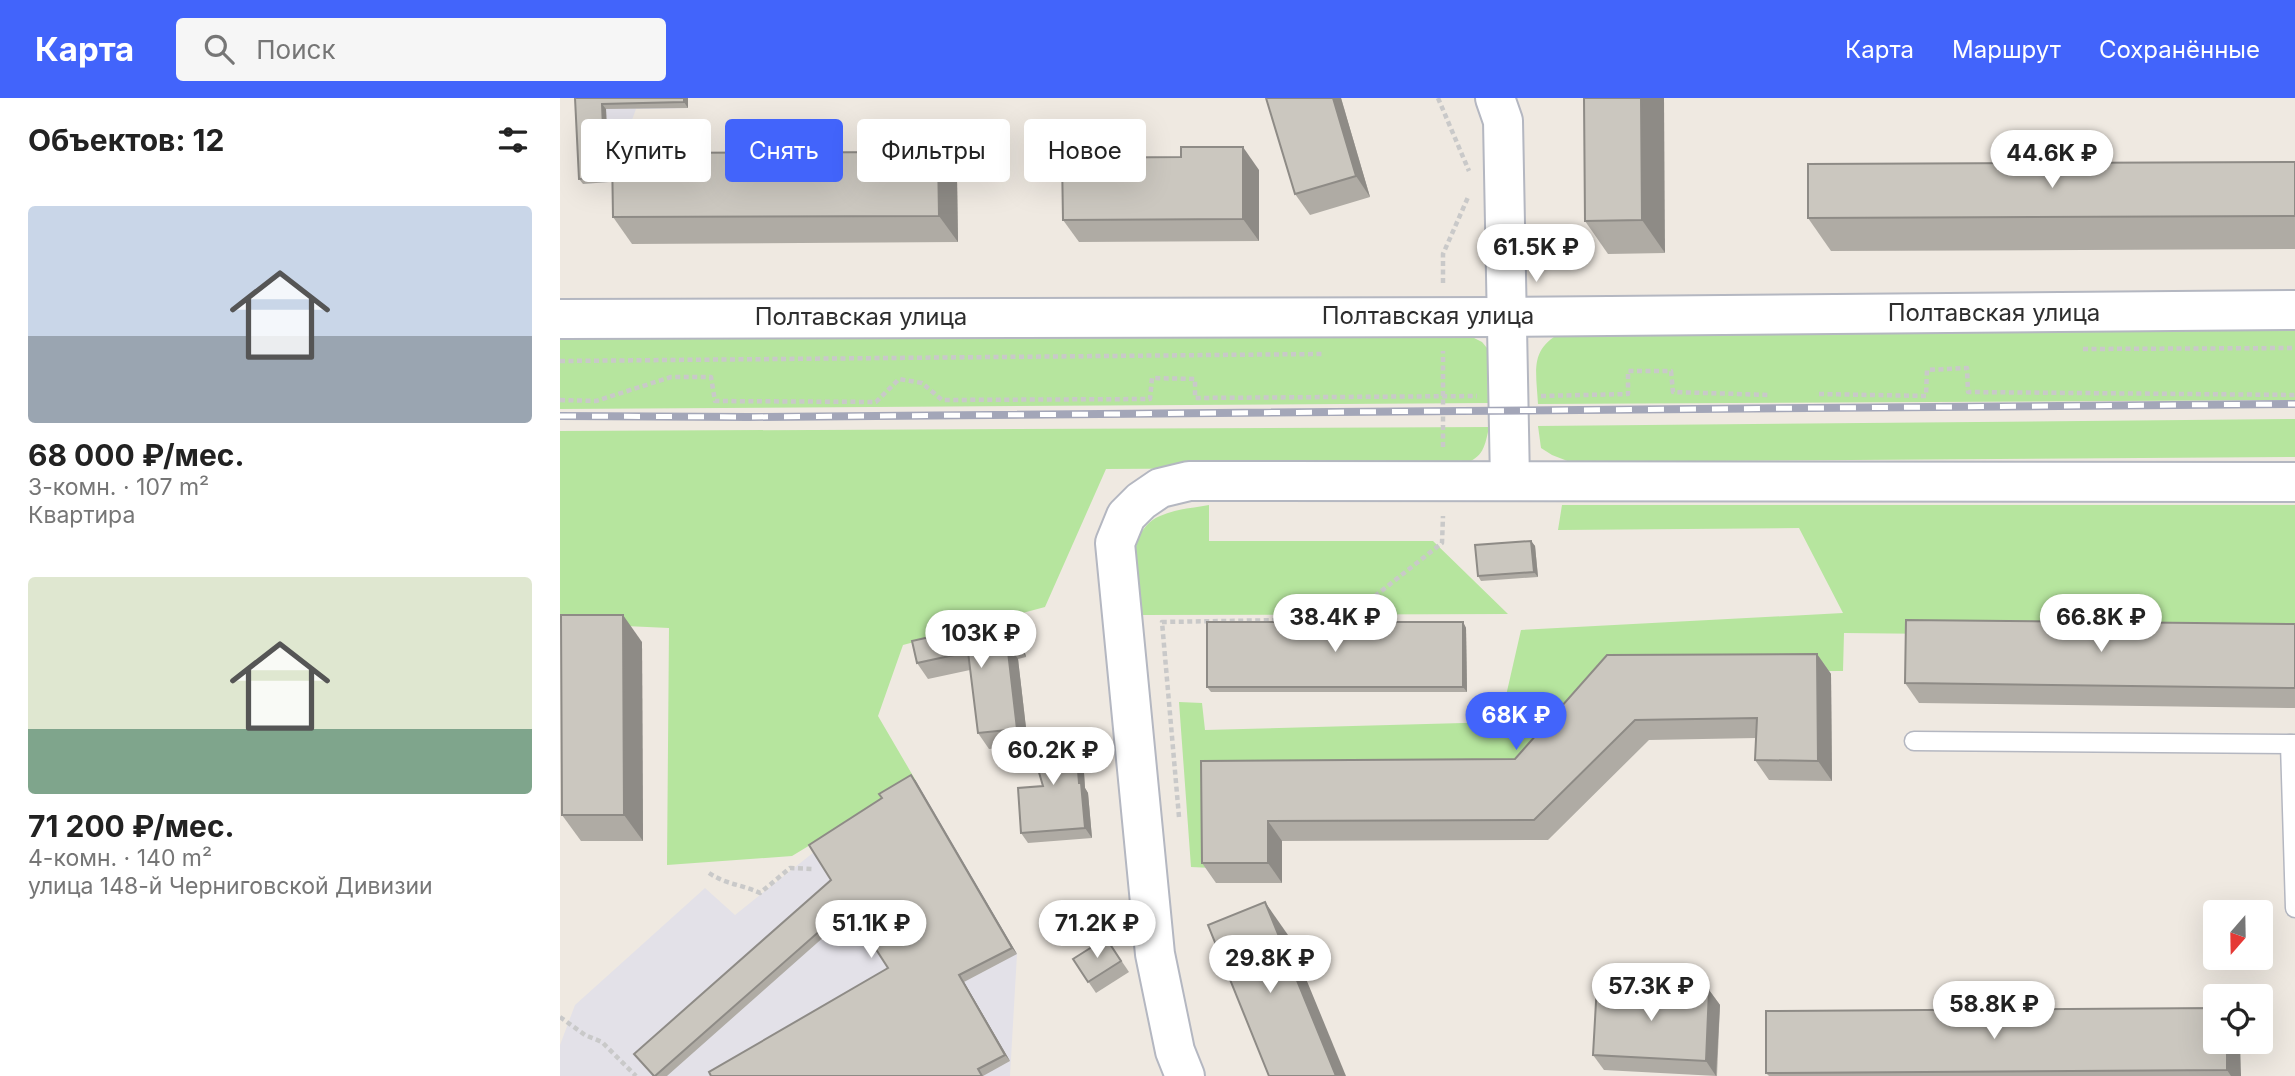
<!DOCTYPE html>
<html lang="ru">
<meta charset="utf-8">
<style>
body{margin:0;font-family:Inter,sans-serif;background:#f6f6f6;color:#222;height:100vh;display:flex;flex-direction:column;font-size:26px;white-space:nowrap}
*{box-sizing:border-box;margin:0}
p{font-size:23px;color:#767676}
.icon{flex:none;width:38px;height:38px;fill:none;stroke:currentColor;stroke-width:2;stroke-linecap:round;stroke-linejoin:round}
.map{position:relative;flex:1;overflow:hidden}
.side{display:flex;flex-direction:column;background:#fff;width:560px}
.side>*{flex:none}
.top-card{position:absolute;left:21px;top:21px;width:665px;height:63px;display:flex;gap:14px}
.needle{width:46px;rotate:200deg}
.controls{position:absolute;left:1643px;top:802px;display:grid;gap:14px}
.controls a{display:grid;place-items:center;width:70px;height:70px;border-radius:7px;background:#fff;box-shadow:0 7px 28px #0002;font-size:35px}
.price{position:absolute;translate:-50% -60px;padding:0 16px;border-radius:24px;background:#fff;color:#222;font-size:23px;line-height:46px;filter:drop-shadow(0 2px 4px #0008)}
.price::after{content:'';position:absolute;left:50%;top:42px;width:21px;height:16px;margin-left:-10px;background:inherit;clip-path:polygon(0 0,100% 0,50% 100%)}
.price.on{background:#4264fb;color:#fff}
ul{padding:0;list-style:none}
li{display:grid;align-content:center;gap:14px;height:371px;padding:0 28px}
li span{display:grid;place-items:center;height:217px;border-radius:7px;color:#555}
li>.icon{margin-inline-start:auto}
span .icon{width:126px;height:126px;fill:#fffc;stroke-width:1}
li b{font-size:30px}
h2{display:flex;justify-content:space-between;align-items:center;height:84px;padding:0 28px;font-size:30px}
.chip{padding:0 24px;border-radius:7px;background:#fff;box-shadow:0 7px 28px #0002;font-size:24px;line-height:63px}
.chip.on{background:#4264fb;color:#fff}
header{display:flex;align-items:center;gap:42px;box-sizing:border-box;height:98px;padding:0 35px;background:#4264fb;color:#fff}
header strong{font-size:33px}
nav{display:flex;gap:38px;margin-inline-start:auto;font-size:24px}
.search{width:490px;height:63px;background:#f6f6f6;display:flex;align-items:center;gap:18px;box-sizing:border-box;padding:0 24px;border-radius:7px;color:#767676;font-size:26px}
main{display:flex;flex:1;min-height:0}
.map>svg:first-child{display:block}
</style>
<header>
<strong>Карта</strong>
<div class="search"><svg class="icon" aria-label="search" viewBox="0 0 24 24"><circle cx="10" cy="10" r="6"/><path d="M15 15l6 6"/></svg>Поиск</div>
<nav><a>Карта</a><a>Маршрут</a><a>Сохранённые</a></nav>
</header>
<main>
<section class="side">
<h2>Объектов: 12<svg class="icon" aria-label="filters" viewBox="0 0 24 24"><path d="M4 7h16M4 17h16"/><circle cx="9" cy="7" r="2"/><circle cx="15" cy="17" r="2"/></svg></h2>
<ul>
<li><span style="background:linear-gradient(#c9d6e8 60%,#9aa5b1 0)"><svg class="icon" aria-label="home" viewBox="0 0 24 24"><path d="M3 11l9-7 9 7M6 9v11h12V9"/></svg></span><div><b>68 000 ₽/мес.</b><p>3-комн. · 107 m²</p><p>Квартира</p></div></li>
<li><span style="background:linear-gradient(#dfe7d0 70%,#7fa58c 0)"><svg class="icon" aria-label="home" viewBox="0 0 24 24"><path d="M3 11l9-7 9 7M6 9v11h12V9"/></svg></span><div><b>71 200 ₽/мес.</b><p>4-комн. · 140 m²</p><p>улица 148-й Черниговской Дивизии</p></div></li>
</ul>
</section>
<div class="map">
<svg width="1735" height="978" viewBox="0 0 1735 978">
<rect width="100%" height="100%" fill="#efe9e1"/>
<!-- industrial -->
<g fill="#e3e1e8">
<path d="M18,0H128V10L76,11L49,84L23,86Z"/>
<path d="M356,683L457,856L450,978H0V947L15,907L145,790L175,817L254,754Z"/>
</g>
<!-- green -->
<g fill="#b6e59e">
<path d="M1735,227V302L978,306C976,270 969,250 1006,232Z"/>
<path d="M910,238L922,244L927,250L928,305L0,311V240Z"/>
<path d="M1735,321V359L1010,364L992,357L981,350L978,328Z"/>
<path d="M929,329C924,354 922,359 899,369L546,371L485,509L343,547L318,618L356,683L232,758L107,767L109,530L0,525V333Z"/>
<path d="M649,407V443H873L948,516L576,517C575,486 564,433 600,418C615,411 633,410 649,407Z"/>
<path d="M1002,407H1735V540L1284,535L1283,573L1061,574L968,678L651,681L653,770L631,769L619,604L642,605L645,632L940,624L961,532L1283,515L1239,430L998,432Z"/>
</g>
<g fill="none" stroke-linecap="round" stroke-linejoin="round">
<defs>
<g id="lane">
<path d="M1354,643L1730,646"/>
<path d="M1735,646H1730L1735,810"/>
</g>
<g id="secondary">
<path d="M935,0L943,23L950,383"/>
<path d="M0,221L947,219L1735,212"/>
<path d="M625,978L615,953L595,856L555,445L566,418L581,403L600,390L629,383L1735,384"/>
</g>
</defs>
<!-- lane casing -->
<use href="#lane" stroke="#b4b7c1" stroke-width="21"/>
<!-- secondary casing -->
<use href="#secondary" stroke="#b4b7c1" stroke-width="42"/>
<!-- path -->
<g stroke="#c9c9c9" stroke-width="4.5" stroke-dasharray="5 3.5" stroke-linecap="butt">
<path d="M878,0L909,73"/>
<path d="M883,185V156L909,97"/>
<path d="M1523,251L1735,250"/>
<path d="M0,263L762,256"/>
<path d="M1259,296L1366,298L1367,272L1407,270L1408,294L1735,297"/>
<path d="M981,298L1068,296V273H1111L1113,294L1210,297"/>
<path d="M0,302L36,303L111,279H151L155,303L316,304L339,281L362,285L382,302L590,301L592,280L635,281V300L917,298"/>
<path d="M883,349V253"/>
<path d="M619,719L602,524L786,521L882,445L883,418"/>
<path d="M149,775C167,787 181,786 200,795L230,770L253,771"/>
<path d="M0,919L25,937L42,944L76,978"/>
</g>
<!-- lane -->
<use href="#lane" stroke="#fff" stroke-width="18"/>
<!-- secondary -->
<use href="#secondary" stroke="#fff" stroke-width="38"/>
<defs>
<path id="rail" d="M0,318L189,319L1735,306"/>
</defs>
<!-- rail casing -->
<use href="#rail" stroke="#a3a6b8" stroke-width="8"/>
<!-- rail -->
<use href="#rail" stroke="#fff" stroke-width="5" stroke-dasharray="16" stroke-linecap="butt"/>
</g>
<!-- wall -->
<g fill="#afaba4">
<path d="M15,0H128V10L46,11L49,84L23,86L19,81Z"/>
<path d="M706,0H781L810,99L750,117L735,96Z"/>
<path d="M1024,0L1105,155L1048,156L1025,123Z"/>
<path d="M378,54L397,80L398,144L72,146L53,119Z"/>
<path d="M1735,64V151L1271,153L1248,120Z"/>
<path d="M699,72V143L519,144L503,122Z"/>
<path d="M971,443L975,448L978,479L921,483L918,478Z"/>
<path d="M449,521L460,536L466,559L458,561L468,647L429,651L418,635L410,572L368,581L357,565Z"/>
<path d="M903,524L906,530L907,594H651L647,589Z"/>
<path d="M1735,526V610L1359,605L1345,585Z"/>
<path d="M82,544L83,743H21L2,717Z"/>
<path d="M1257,556L1271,576L1272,683L1209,682L1195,662L1196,640L1089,642L988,742L722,743V785H656L642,765L641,663L955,661Z"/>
<path d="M515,634L522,644L525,690L528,695L532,740L468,745L461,735L483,688Z"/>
<path d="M351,677L457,856L404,884L450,963L423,978L292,814L107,978H93L74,956L271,782L322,700Z"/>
<path d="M546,840L569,874L536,895L513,861Z"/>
<path d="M1149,892L1160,907L1157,978L1044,972L1033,957Z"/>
<path d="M1656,910L1681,978H1209L1206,975Z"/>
</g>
<!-- shaded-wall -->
<g fill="#8e8b86">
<path d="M124,0H128V10L124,4Z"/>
<path d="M773,0H781L810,99L796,78Z"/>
<path d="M1081,0H1104L1105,155L1082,122Z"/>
<path d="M42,6L46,11L49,84L45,79Z"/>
<path d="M683,49L699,72V143L683,121Z"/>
<path d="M378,54L397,80L398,144L379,118Z"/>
<path d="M971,443L975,448L978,479L974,474Z"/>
<path d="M63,517L82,544L83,743L64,717Z"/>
<path d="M449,521L460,536L466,559L455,543Z"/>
<path d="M903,524L906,530L907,594L903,589Z"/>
<path d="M447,545L458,561L468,647L457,631Z"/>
<path d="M1257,556L1271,576L1272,683L1258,663Z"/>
<path d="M515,634L522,644L525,690L528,695L532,740L525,730L519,685Z"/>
<path d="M351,677L356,683L457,856L452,850Z"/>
<path d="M708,723L722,743V785L708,765Z"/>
<path d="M705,804L728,837L786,978H776Z"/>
<path d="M399,877L404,884L450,963L445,957Z"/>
<path d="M1149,892L1160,907L1156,978L1146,963Z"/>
<path d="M1667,943H1680L1681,978H1671L1667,972Z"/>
</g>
<!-- building -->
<g fill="#cbc7bf" stroke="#8e8b86" stroke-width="2">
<path d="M15,0H124V4L42,6L45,79L19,81Z"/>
<path d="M706,0H773L796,78L735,96Z"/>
<path d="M1024,0H1081L1082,122L1025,123Z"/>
<path d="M621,49H683V121L503,122L502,60L621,59Z"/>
<path d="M378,54L379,118L53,119L52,55Z"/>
<path d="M1735,64V118L1248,120V66Z"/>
<path d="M971,443L974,474L918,478L915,447Z"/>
<path d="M1,517H63L64,717H2Z"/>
<path d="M449,521L455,543L447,545L457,631L418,635L408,554L357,565L352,543Z"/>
<path d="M1346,522L1735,526V590L1345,585Z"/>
<rect x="647" y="524" width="256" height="65"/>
<path d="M1257,556L1258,663L1195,662L1197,620L1075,622L974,722L708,723V765H642L641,663L955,661L1047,557Z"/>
<path d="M515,634L519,685H521L525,730L461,735L458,690L483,688L468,637Z"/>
<path d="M351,677L452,850L399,877L445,957L418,971L422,978H151L149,974L328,870L288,808L95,978H94L74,956L271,782L249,747L322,700L319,696Z"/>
<path d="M705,804L776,978H709L648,827Z"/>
<path d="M546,840L561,863L528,884L513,861Z"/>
<path d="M1037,886L1149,892L1146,963L1033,957Z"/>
<path d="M1656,910V943H1667V972L1206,975V913Z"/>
</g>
<g text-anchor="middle" stroke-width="5" stroke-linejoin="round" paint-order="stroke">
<!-- street labels -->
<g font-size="24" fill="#2e2e2e" stroke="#fff">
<text x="1434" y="223">Полтавская улица</text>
<text x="868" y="226">Полтавская улица</text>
<text x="301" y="227">Полтавская улица</text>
</g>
</g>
</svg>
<div class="controls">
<a><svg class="needle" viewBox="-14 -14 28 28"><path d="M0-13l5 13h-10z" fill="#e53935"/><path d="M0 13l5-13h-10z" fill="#767676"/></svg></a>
<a><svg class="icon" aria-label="locate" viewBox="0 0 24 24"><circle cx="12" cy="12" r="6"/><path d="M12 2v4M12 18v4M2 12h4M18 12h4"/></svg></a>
</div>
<b class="price" style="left:1492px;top:92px">44.6K ₽</b>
<b class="price" style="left:976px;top:186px">61.5K ₽</b>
<b class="price" style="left:775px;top:556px">38.4K ₽</b>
<b class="price" style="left:1541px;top:556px">66.8K ₽</b>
<b class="price" style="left:421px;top:572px">103K ₽</b>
<b class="price on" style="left:956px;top:654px">68K ₽</b>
<b class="price" style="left:493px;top:689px">60.2K ₽</b>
<b class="price" style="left:311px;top:862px">51.1K ₽</b>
<b class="price" style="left:537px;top:862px">71.2K ₽</b>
<b class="price" style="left:710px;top:897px">29.8K ₽</b>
<b class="price" style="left:1091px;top:925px">57.3K ₽</b>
<b class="price" style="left:1434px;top:943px">58.8K ₽</b>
<div class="top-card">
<a class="chip">Купить</a>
<a class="chip on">Снять</a>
<a class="chip">Фильтры</a>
<a class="chip">Новое</a>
</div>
</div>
</main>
